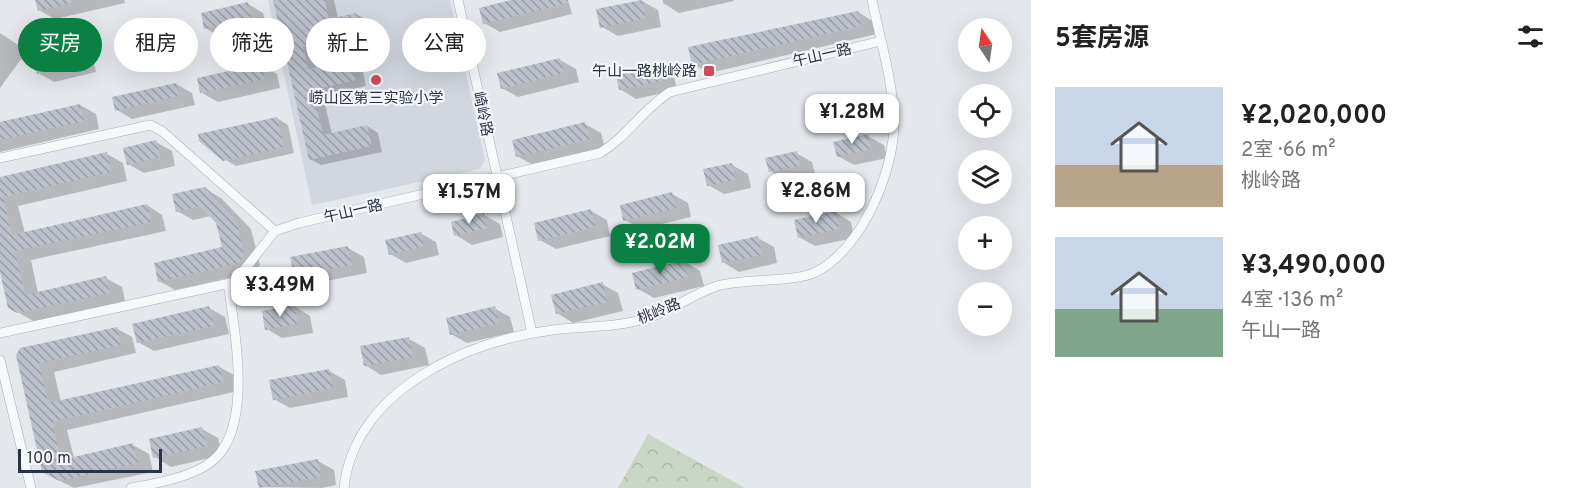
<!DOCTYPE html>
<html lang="zh">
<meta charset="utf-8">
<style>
body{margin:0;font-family:Overpass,"Noto Sans SC",sans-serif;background:#f6f6f6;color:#222;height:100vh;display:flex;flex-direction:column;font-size:22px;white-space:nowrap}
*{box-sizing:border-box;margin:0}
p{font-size:20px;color:#767676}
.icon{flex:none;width:33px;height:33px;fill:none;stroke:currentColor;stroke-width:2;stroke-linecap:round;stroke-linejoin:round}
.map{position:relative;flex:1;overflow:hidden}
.side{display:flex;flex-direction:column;background:#fff;width:540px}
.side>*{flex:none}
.hud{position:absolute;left:18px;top:18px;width:570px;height:54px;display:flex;gap:12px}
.needle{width:39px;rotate:347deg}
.buttons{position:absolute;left:958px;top:18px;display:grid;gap:12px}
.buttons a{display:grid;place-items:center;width:54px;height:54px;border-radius:50%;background:#fff;box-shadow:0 6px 24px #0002;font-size:30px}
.scale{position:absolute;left:18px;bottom:15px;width:144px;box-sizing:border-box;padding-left:6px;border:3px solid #2b3445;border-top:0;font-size:16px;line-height:21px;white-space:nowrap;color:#2b3445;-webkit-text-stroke:4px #f4f6f9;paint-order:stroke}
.price{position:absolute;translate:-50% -51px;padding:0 14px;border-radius:12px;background:#fff;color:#222;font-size:20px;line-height:39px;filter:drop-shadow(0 2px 3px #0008)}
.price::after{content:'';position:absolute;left:50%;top:36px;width:18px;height:14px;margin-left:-9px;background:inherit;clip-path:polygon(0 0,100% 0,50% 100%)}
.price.selected{background:#0b8043;color:#fff}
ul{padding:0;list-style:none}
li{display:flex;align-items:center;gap:18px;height:150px;padding:0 24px}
li span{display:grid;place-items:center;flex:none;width:168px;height:120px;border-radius:0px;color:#555}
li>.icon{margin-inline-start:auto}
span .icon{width:72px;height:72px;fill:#fffc;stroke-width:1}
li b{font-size:26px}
h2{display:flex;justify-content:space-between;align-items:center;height:72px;padding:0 24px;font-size:26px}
.tag{padding:0 21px;border-radius:27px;background:#fff;box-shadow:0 6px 24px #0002;font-size:21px;line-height:54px}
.tag.selected{background:#0b8043;color:#fff}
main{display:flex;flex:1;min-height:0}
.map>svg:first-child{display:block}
</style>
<main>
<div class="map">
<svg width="1031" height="488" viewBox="0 0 1031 488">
<defs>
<pattern id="forest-crowns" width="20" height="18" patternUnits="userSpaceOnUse" patternTransform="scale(1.5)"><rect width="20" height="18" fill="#c9d6c5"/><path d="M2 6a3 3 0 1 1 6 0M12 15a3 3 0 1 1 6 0" fill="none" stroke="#adb8ab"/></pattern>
<pattern id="building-back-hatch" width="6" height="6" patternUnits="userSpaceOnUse" patternTransform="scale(1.5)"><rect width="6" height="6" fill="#bbc0ca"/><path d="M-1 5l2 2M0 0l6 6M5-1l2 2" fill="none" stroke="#989da6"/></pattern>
</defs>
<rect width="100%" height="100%" fill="#e4e7ec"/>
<!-- built -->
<path fill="#d2d6de" d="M268,0H450L485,160L480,169L312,205Z"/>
<!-- forest -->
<path fill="url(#forest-crowns)" d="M648,434L745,488H618Z"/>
<!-- shadow -->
<g fill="#0003">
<path d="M37,0H124L125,3L55,19L39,10Z"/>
<path d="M274,0H334L338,18L356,14L367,20L371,40L314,53L317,69L351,61L362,68L366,86L323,96L332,134L367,126L378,133L382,152L321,165L310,159Z"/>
<path d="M517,0H568L572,14L500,32L484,23Z"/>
<path d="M663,0H734V1L679,13L663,3Z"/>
<path d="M642,1L658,10L661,27L618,36L602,27Z"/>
<path d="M248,4L263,13L267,27L221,37L205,28Z"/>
<path d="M858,12L874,22L877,34L709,73L693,64Z"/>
<path d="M0,33L27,51L0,88Z"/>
<path d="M76,45L92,54L96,72L54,82L38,73Z"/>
<path d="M560,60L576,69L579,82L518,97L502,88Z"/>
<path d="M261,65L277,74L280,88L218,102L202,93Z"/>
<path d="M658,67L674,77L677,90L636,99L620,89Z"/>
<path d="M176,84L192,93L195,105L132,119L117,110Z"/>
<path d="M80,105L96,114L99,129L0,152V123Z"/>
<path d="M277,118L288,125L294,153L236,166L224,159Z"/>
<path d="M585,124L601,133L605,148L533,165L517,156Z"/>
<path d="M868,136L884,145L887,158L854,165L838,156Z"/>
<path d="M156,142L172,151L175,166L144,173L128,164Z"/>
<path d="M796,153L812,162L815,174L786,181L770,171Z"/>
<path d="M107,154L123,163L127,181L18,206L25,233L147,205L162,215L166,231L31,260L38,293L106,278L122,287L125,301L35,322L9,307L0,265V179Z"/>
<path d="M732,165L748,174L751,188L724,194L708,185Z"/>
<path d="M204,188L221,198L251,229L260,265L255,272L175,290L159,281L224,249L218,222L211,216L193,220L177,211Z"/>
<path d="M672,194L688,203L691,217L641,229L625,220Z"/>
<path d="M591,211L607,220L610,236L556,249L540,240Z"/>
<path d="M835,212L851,222L854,238L815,246L799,237Z"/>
<path d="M484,215L500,224L503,237L472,245L456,235Z"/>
<path d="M420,233L436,242L439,255L406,263L390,254Z"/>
<path d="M758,238L774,247L777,263L739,272L723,262Z"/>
<path d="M348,248L364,257L367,273L311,284L295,275Z"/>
<path d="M684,261L700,271L704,286L654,298L638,289Z"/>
<path d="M602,284L618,293L623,311L573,323L557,313Z"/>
<path d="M294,306L310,316L313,333L282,338L267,329Z"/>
<path d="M209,308L225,317L229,334L154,351L138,342Z"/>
<path d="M494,308L510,317L514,332L467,343L451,334Z"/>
<path d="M116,328L132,337L136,353L54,372L61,402L218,366L234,375L238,391L67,430L74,458L133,445L149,454L153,472L74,488L60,481L17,355Z"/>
<path d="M409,339L425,348L429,365L381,375L365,365Z"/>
<path d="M329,371L345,380L348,397L290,408L274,399Z"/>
<path d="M202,429L218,438L222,455L171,467L155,457Z"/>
<path d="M318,461L334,470L336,485L322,488L260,487Z"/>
</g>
<!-- building -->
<g fill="url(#building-back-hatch)">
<path d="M35,0H71L72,3L38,11Z"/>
<path d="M273,0H325L329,19L356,13L361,34L303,47L308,69L351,60L356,80L313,90L323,135L367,125L372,146L309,160Z"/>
<path d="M511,0H568V3L483,24L479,8Z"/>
<path d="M642,0L646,18L600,28L596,9Z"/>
<path d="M248,2L251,18L204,29L201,13Z"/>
<path d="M858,11L861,26L692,65L688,47Z"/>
<path d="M77,43L81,63L37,74L32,53Z"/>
<path d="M560,58L564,73L501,89L497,73Z"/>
<path d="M261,64L265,79L200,93L197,78Z"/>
<path d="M658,66L662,81L619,90L616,75Z"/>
<path d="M176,83L179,96L115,111L112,97Z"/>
<path d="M80,104L84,121L0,140V122Z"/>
<path d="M277,117L284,147L223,161L199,141L198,134Z"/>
<path d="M585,122L590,139L516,157L512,140Z"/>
<path d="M868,134L871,149L837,157L833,142Z"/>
<path d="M156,140L160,157L127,165L123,148Z"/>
<path d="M797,151L800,166L769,172L765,158Z"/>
<path d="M107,152L111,172L3,197L12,235L147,204L151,222L15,251L25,295L106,276L110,293L17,313L8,308L0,272V177Z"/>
<path d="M732,163L735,180L707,186L703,169Z"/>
<path d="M205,187L236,219L244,255L239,263L158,282L154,263L222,247L216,223L200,206L176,212L172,194Z"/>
<path d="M672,192L676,208L623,221L620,205Z"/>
<path d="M591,209L595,227L538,241L534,223Z"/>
<path d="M835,211L839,229L798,238L794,220Z"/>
<path d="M484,213L487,228L454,236L451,222Z"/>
<path d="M421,232L424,246L389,255L385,240Z"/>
<path d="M758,236L762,255L722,263L718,245Z"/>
<path d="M348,246L352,265L294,276L290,257Z"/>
<path d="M684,260L688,277L636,290L632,273Z"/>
<path d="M603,282L607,302L556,314L551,295Z"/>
<path d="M294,305L298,324L265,330L262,311Z"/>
<path d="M209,306L214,326L137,343L132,324Z"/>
<path d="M495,306L499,323L450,335L446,318Z"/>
<path d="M117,327L121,345L39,363L48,403L219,365L223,382L52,422L61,460L133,443L138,463L59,481L42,472L16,355L20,348Z"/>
<path d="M409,337L413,357L364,366L360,346Z"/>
<path d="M329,369L333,388L273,400L269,380Z"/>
<path d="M202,427L207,446L153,458L149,439Z"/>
<path d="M318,459L321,477L259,488L255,471Z"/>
</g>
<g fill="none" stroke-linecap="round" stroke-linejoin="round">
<defs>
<g id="minor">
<path d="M458,0L532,333"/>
<path d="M0,158L150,125L162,131L275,231"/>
<path d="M0,333L235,282"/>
<path d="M0,360L31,488"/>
<path d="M131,488C156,483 184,479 207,465C255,435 235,336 229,289L275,231L299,223L600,153C627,137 643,109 670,92L881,41"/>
<path d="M344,488C354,391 467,340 553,330C584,326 617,328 647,318C671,311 693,294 717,286C743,278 794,283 816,272C862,249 895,170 894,121C893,81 880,39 872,0"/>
</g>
</defs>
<!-- minor casing -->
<use href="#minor" stroke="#a9aeb7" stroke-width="10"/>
<!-- minor -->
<use href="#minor" stroke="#f7f8fa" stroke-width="9"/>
</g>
<!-- markers -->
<g fill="#d1495b" stroke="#f4f6f9" stroke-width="2">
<rect x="703" y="65" width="12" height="12" rx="3"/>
<circle cx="376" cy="80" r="6"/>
</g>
<g text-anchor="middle" stroke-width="4.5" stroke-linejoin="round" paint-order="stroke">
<!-- street labels -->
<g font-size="15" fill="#2b3445" stroke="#f4f6f9">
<text transform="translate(822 55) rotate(-13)" y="5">午山一路</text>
<text transform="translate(483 114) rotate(78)" y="5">崎岭路</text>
<text transform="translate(353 211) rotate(-13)" y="5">午山一路</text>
<text transform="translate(659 311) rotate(-22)" y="5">桃岭路</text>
</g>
<!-- poi labels -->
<g font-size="15" fill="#2b3445" stroke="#f4f6f9" text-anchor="end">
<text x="697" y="76">午山一路桃岭路</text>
<text x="376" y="103" text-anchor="middle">崂山区第三实验小学</text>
</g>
</g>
</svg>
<div class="buttons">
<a><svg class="needle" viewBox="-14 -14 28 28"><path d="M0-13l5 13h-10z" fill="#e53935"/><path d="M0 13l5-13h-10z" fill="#767676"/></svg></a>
<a><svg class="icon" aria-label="locate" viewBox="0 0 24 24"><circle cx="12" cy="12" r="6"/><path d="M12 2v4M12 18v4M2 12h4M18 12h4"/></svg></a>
<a><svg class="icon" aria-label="layers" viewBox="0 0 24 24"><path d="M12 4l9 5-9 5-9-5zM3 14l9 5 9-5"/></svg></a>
<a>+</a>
<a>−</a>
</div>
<div class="scale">100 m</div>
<b class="price" style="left:852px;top:145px">¥1.28M</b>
<b class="price" style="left:816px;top:224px">¥2.86M</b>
<b class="price" style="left:469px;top:225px">¥1.57M</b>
<b class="price selected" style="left:660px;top:275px">¥2.02M</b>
<b class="price" style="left:280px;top:318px">¥3.49M</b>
<div class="hud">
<a class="tag selected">买房</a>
<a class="tag">租房</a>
<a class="tag">筛选</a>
<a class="tag">新上</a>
<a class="tag">公寓</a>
</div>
</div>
<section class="side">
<h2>5套房源<svg class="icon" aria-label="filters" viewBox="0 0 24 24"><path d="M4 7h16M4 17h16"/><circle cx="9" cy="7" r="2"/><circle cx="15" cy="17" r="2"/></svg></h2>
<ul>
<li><span style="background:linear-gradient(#c9d6e8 65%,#b9a48a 0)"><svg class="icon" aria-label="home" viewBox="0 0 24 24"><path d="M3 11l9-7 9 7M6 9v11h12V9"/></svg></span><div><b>¥2,020,000</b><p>2室 · 66 m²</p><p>桃岭路</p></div></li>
<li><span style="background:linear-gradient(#c9d6e8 60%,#7fa58c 0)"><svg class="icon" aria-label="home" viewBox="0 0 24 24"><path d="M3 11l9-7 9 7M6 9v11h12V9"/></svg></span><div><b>¥3,490,000</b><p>4室 · 136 m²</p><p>午山一路</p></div></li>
</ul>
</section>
</main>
